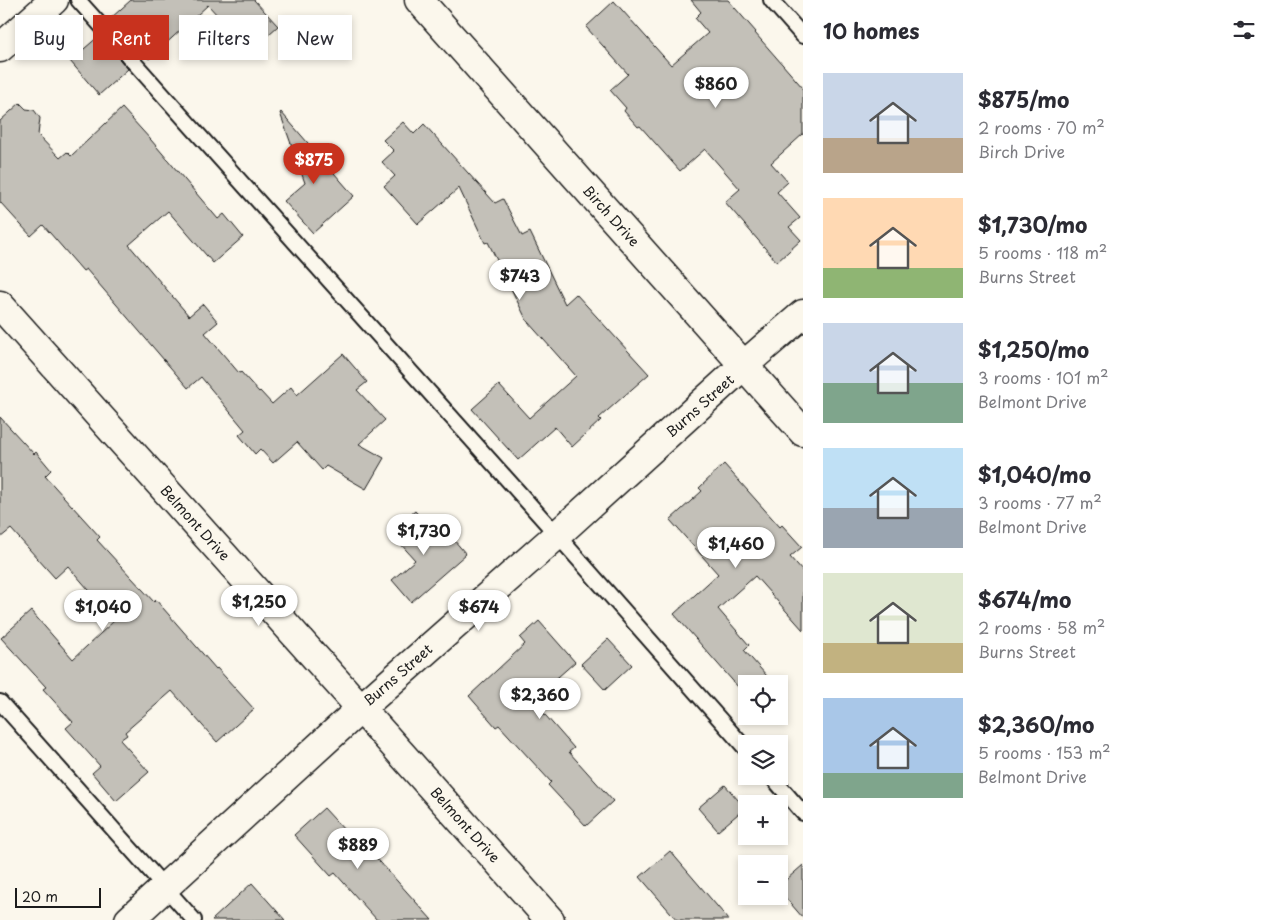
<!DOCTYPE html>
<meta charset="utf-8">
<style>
body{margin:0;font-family:"Playpen Sans",sans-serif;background:#f7f7f7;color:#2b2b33;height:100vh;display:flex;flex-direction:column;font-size:19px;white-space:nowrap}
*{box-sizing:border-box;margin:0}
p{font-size:16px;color:#7c7c81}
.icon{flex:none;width:28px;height:28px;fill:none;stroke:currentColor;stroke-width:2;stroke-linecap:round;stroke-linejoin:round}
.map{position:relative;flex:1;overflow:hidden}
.details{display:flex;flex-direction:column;background:#fff;width:475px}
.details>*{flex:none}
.top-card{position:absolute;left:15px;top:15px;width:475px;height:45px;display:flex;gap:10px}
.buttons{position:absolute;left:738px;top:675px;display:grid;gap:10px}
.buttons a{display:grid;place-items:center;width:50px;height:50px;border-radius:0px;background:#fff;box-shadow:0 2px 8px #0003;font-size:25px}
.scale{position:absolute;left:15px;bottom:12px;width:86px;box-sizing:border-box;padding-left:5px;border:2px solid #1c1c1c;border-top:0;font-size:14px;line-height:18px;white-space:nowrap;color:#1c1c1c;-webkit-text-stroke:4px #fbf7ec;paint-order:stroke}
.price{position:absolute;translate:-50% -42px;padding:0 11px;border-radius:18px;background:#fff;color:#222;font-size:16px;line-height:32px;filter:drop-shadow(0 1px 2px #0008)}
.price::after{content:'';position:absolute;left:50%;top:30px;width:15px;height:11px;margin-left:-8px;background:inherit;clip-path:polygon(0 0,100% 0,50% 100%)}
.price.selected{background:#c8321e;color:#fff}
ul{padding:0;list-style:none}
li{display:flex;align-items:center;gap:15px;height:125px;padding:0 20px}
li span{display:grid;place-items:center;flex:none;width:140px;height:100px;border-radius:0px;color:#555}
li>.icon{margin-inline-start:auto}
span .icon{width:60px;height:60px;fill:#fffc;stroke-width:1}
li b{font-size:21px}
h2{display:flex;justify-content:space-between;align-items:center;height:60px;padding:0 20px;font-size:21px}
.tag{padding:0 18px;border-radius:0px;background:#fff;box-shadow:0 2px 8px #0003;font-size:18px;line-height:45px}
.tag.selected{background:#c8321e;color:#fff}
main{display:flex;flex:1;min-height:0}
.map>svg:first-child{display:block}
</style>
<main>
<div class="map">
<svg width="803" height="920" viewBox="0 0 803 920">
<rect width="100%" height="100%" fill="#fbf7ec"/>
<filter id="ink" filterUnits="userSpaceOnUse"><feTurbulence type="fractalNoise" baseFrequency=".02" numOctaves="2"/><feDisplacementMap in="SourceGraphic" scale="10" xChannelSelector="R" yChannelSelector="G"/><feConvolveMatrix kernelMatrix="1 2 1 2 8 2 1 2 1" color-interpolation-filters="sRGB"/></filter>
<g filter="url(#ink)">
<!-- building -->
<g fill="#c3c0b8" stroke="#1c1c1c">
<path d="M131,0H254L278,26L250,51L208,5L149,59L145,55L141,58L112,25L115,22L111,18Z"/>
<path d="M691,0H728L756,32L755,33L803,88V134L771,163L788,182L777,192L800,218L789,227L801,240L777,262L725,202L740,189L705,149L680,171L640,126L638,127L624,111L626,108L610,90L628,74L586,27L614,1L671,65L708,33L695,18L701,12Z"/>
<path d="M99,36L128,69L99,95L70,61Z"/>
<path d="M20,103L26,109L34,110L40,118L38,135L60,158L67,152L71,156L122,108L151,140L218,219L224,214L243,237L213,263L168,211L129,245L189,316L203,304L218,322L205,333L239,373L241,372L259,392L260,391L272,404L291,387L297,395L343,354L367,382L357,390L385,420L359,444L384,458L366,489L326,466L322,470L297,442L273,463L260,449L255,454L239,435L245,430L201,377L188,388L86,269L83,271L43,225L31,236L0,202V121Z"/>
<path d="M281,112L354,196L313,233L284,201L305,183L280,113Z"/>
<path d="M403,122L414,134L424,124L495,203L503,199L522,236L530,232L565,304L576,294L649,374L599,418L601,420L572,447L555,427L518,460L472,409L499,385L529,418L576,376L527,321L488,242L485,243L459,188L418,224L384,186L395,176L382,162L394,151L383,140Z"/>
<path d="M0,417L34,454L36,452L51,470L45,476L100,537L97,540L154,602L156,600L216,669L217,668L254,709L217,742L172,691L125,732L127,735L120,740L149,772L116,801L92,773L100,766L66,728L73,722L43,689L46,687L1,638L31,611L73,659L115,620L68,566L55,578L11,529L0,538Z"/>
<path d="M724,464L780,527L782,525L802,547L790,557L803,572V630L755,576L718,609L749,645L744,650L774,684H746V696L674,614L718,574L670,520L702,491L699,488Z"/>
<path d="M415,511L440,539L447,532L466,554L411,602L392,580L415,560L390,532Z"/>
<path d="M539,621L575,662L532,700L574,748L569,752L613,801L586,826L548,785L551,782L499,725L496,727L469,696L525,644L520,638Z"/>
<path d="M608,639L632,665L605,690L581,664Z"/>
<path d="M779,689L789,700L779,709Z"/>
<path d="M725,785L745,808L718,831L698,808Z"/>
<path d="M324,808L368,856L372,853L432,920H377L335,873L331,876L294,835Z"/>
<path d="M670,851L729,920H677L640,877Z"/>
<path d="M803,865V918L779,890V886Z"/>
<path d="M252,883L285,920H212Z"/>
</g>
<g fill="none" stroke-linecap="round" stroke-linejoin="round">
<defs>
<g id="service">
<path d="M78,0L557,535L746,749"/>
<path d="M771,0L803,36"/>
<path d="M0,702L194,920"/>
<path d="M771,776L803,813"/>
</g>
<g id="minor">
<path d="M419,0L803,432"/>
<path d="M0,48L54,0"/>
<path d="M0,305L550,920"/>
<path d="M129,920L360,709L557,535L744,365L803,314"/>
</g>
</defs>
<!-- service casing -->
<use href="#service" stroke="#1c1c1c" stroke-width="18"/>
<!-- minor casing -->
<use href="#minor" stroke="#1c1c1c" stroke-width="31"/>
<!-- service -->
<use href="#service" stroke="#fbf7ec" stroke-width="14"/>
<!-- minor -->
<use href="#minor" stroke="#fbf7ec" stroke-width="28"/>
</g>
</g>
<g text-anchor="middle" stroke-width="5" stroke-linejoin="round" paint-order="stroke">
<!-- street labels -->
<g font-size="14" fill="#1c1c1c" stroke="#fbf7ec">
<text transform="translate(611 216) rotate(48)" y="5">Birch Drive</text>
<text transform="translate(700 406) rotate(-42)" y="5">Burns Street</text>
<text transform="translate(195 523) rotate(48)" y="5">Belmont Drive</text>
<text transform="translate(398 675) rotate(-41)" y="5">Burns Street</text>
<text transform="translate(465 825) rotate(48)" y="5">Belmont Drive</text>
</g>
</g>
</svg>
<div class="buttons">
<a><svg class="icon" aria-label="locate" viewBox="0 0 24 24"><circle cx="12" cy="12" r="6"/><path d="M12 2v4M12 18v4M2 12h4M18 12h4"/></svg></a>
<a><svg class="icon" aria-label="layers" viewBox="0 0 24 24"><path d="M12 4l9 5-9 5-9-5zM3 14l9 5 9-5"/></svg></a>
<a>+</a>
<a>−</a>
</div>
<div class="scale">20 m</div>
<b class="price" style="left:716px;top:109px">$860</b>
<b class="price selected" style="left:314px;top:185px">$875</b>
<b class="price" style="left:520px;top:301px">$743</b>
<b class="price" style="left:424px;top:556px">$1,730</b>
<b class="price" style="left:736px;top:569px">$1,460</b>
<b class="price" style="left:259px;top:627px">$1,250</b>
<b class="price" style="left:103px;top:632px">$1,040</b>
<b class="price" style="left:479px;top:632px">$674</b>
<b class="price" style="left:540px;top:720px">$2,360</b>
<b class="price" style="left:358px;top:870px">$889</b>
<div class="top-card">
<a class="tag">Buy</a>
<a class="tag selected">Rent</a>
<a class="tag">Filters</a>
<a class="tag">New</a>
</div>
</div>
<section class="details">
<h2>10 homes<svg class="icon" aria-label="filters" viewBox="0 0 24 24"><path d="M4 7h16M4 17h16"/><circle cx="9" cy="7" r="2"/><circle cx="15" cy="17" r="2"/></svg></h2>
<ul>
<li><span style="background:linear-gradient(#c9d6e8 65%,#b9a48a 0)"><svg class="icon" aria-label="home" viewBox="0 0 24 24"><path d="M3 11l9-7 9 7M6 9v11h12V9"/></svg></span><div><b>$875/mo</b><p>2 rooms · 70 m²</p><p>Birch Drive</p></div></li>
<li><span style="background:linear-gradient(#ffd9b3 70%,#8fb573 0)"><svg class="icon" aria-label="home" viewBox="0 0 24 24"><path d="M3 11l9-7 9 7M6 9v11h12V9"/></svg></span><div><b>$1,730/mo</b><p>5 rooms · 118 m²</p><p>Burns Street</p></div></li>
<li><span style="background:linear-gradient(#c9d6e8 60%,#7fa58c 0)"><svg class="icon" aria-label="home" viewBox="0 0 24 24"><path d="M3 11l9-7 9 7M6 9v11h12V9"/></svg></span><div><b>$1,250/mo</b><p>3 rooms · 101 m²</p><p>Belmont Drive</p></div></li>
<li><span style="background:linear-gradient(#bfe0f5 60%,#9aa5b1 0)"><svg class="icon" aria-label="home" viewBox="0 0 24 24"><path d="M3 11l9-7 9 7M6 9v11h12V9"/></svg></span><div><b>$1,040/mo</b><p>3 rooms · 77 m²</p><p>Belmont Drive</p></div></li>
<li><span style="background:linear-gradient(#dfe7d0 70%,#c2b280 0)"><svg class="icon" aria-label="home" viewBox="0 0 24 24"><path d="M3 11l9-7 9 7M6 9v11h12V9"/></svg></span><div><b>$674/mo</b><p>2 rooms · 58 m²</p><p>Burns Street</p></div></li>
<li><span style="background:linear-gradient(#a9c7e8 75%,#7fa58c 0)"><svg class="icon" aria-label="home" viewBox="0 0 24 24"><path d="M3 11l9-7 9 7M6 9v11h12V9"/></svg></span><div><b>$2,360/mo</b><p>5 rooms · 153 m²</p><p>Belmont Drive</p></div></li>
</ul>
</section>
</main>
